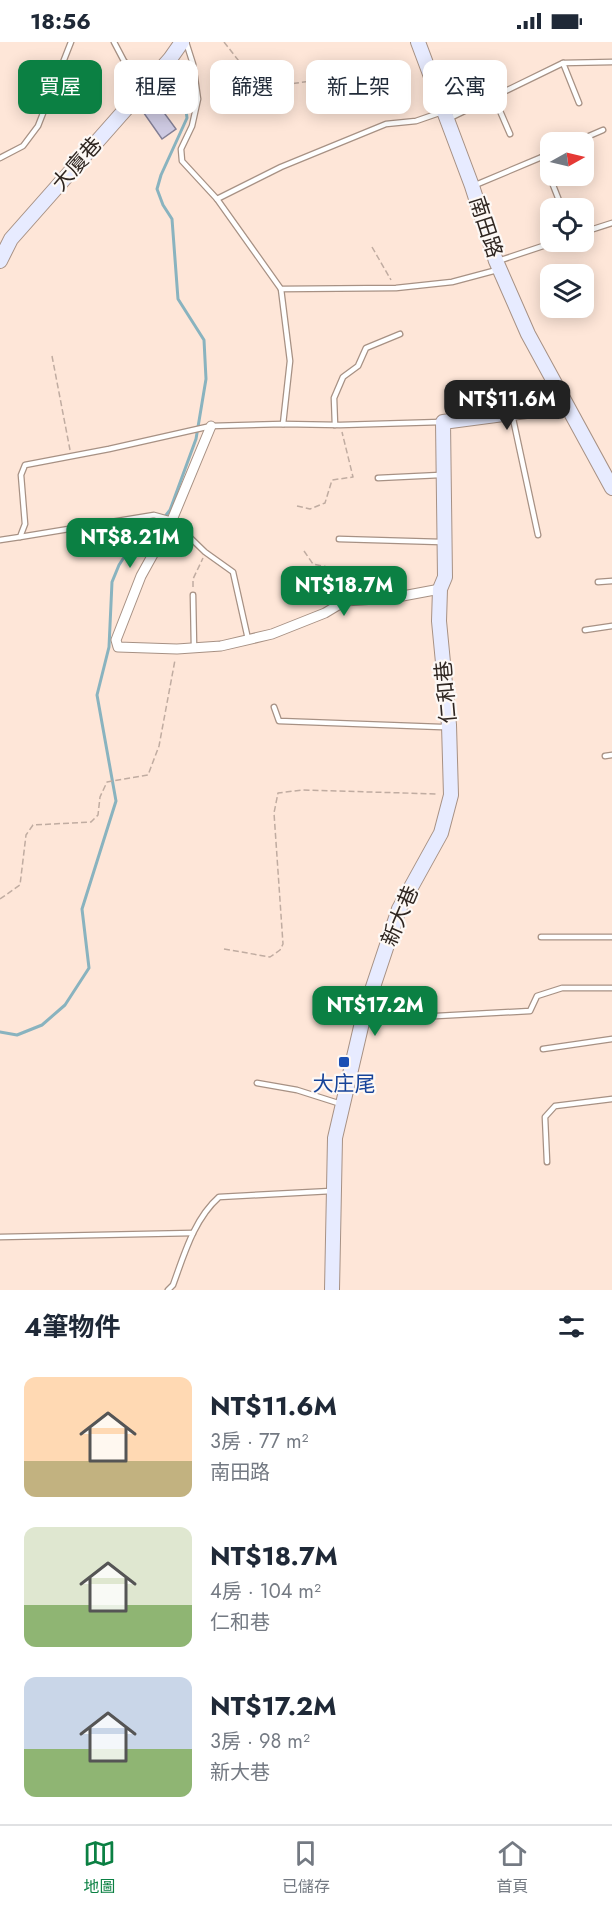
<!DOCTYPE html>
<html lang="zh-TW">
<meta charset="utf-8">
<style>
body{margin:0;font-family:Jost,"Noto Sans TC",sans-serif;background:#f2f2f3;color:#1f2937;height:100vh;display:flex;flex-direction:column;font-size:22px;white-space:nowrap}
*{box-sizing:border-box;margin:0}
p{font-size:20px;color:#747a83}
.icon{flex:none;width:33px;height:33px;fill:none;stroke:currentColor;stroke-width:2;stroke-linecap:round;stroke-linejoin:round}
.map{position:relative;height:1248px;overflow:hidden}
.details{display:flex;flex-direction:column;background:#fff;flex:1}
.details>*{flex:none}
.banner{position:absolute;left:18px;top:18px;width:576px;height:54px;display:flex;gap:12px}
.needle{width:39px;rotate:82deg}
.buttons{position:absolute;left:540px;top:90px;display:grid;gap:12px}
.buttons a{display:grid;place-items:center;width:54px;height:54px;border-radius:12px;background:#fff;box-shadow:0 3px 15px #0003;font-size:30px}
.price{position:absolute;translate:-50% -51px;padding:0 14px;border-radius:12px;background:#0b8043;color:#fff;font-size:20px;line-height:39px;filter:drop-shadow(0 2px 3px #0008)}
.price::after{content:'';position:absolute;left:50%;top:36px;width:18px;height:14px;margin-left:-9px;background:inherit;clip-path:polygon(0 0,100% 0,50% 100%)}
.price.on{background:#222;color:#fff}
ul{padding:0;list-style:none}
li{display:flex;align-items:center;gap:18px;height:150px;padding:0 24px}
li span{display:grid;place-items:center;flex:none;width:168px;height:120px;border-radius:12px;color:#555}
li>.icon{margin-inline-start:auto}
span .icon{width:72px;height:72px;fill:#fffc;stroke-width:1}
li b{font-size:26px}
h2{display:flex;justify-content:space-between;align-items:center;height:72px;padding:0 24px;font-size:26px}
.tag{padding:0 21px;border-radius:12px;background:#fff;box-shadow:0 3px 15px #0003;font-size:21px;line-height:54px}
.tag.on{background:#0b8043;color:#fff}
.status{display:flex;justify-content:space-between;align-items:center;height:42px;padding:0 30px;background:#fff;direction:ltr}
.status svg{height:16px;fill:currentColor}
.tabs{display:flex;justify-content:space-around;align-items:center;height:84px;border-top:2px solid #e0e1e3;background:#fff;font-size:16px;color:#747a83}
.tabs a{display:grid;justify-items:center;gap:3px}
.tabs .on{color:#0b8043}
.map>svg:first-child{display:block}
</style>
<div class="status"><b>18:56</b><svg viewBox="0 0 49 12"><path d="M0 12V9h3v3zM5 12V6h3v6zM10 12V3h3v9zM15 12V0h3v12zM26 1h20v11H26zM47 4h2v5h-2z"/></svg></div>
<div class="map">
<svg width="612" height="1248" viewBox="0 0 612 1248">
<rect width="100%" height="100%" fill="#fee6d8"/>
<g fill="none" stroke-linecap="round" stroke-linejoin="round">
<!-- stream -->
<path stroke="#89b3bf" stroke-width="3" d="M0,990L17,993L42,983L65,963L89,926L82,867L116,759L97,653L109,605L112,540L119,523L128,509L157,485L170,468L196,397L206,337L204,298L178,257L172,177L163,163L157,147L161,133L187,76L181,28L175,15"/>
</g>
<!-- building -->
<path fill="#cecae2" stroke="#837f95" stroke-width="1.5" d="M154,57L176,87L162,97L141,67Z"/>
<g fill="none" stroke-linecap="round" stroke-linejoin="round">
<defs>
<g id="lane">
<path d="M114,0L124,19L145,41"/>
<path d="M186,0L193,22L198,57L192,84L181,107L182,119L217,157L281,247L396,246L452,240L497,228"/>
<path d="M494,55L510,92"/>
<path d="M579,61L563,21L612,20"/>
<path d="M450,76L563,21"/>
<path d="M575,100L603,88"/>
<path d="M550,111L542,115L562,166"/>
<path d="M0,116L23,104L38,84L71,0"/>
<path d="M473,144L542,115"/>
<path d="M217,157L281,125L386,82L416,79L442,70"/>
<path d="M584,190L612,181"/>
<path d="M498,219L555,200"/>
<path d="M281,247L290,319L283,382"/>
<path d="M512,372L538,493"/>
<path d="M335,383L334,356L343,335L358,324L366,306L400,292"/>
<path d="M378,436L440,433"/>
<path d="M20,495L154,473L172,478L205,510L233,530L248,597"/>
<path d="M339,497L441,500"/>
<path d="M0,498L20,495L25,482L21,433L25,423L109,407L211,384L283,382L340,383L441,380"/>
<path d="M598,540L612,539"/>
<path d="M193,553L194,605"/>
<path d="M585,588L612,584"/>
<path d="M274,665L279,679L441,685L446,684"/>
<path d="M605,714L612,713"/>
<path d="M541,895H612"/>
<path d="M365,972L418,975L530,969L537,954L562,946H612"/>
<path d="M543,1007L612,997"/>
<path d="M257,1041L297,1048L341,1062"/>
<path d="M547,1120L545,1075L555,1064L612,1057"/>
<path d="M0,1195L193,1191"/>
<path d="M168,1248L173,1243C184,1213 194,1177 219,1155L331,1149"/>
</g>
<path id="street" d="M211,384L172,478L141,534L116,598L118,605L177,607L221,604L272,592L325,571L345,559L392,556L440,547"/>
<g id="secondary">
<path d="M418,0L472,144L496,219L528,292L612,446"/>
<path d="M0,219L11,197L170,17L182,0"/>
<path d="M332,1248L335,1096L364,972L399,867L441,791L451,753L449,683L439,579L440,547L445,535L443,380L566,364"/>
</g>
</defs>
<!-- lane casing -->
<use href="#lane" stroke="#a79184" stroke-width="7"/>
<!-- street casing -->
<use href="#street" stroke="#a79184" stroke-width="11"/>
<!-- secondary casing -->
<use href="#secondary" stroke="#a79184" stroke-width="16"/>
<!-- path -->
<g stroke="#c0aca1" stroke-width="1.5" stroke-dasharray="6 3" stroke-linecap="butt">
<path d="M224,0L253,37L263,45L321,38"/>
<path d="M372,205L391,238"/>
<path d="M52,314L70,408"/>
<path d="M297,464L310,467L325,461L332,438L353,435L342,390"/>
<path d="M304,509L313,522L332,526L341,550"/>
<path d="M193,545V537L203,516"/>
<path d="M0,857L20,843L26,793L33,783L91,780L98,773L100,755L107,740L148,733L159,704L175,618"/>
<path d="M224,907L270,915L280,908L283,902L274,771L278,751L303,748L438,752"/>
</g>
<!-- lane -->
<use href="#lane" stroke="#fff" stroke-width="4.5"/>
<!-- street -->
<use href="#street" stroke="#fff" stroke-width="9"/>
<!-- secondary -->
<use href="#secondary" stroke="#e7ebff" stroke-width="14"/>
</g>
<!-- markers -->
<rect fill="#1a4fb4" stroke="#fdf8f5" stroke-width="2" x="338" y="1014" width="12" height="12" rx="3"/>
<g text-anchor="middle" stroke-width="4.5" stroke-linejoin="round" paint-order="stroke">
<!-- street labels -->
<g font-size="21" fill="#2f2621" stroke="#fdf8f5">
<text transform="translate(77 122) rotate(-49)" y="7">大廈巷</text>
<text transform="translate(486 185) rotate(72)" y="7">南田路</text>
<text transform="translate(446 650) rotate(-95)" y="7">仁和巷</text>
<text transform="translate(400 874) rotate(-67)" y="7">新大巷</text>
</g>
<!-- transit labels -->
<g font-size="21" fill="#164399" stroke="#fdf8f5">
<text x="344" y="1049">大庄尾</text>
</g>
</g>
</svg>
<div class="buttons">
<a><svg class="needle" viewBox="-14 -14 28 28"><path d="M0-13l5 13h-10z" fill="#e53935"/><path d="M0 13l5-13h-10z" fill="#747a83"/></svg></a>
<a><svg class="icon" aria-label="locate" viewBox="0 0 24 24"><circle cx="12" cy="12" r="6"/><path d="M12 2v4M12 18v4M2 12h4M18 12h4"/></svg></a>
<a><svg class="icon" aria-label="layers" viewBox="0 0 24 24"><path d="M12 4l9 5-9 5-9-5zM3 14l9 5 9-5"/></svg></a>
</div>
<b class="price on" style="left:507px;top:389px">NT$11.6M</b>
<b class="price" style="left:130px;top:527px">NT$8.21M</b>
<b class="price" style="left:344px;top:575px">NT$18.7M</b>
<b class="price" style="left:375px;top:995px">NT$17.2M</b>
<div class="banner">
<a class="tag on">買屋</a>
<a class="tag">租屋</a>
<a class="tag">篩選</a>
<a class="tag">新上架</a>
<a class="tag">公寓</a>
</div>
</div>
<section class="details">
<h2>4筆物件<svg class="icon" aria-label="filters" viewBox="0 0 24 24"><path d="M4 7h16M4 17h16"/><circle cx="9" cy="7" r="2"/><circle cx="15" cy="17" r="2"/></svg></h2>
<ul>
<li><span style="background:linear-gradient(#ffd9b3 70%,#c2b280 0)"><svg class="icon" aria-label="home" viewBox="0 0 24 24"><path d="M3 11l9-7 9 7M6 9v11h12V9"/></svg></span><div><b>NT$11.6M</b><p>3房 · 77 m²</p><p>南田路</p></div></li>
<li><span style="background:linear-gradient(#dfe7d0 65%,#8fb573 0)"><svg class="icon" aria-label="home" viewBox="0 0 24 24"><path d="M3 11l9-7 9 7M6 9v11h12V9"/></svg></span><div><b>NT$18.7M</b><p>4房 · 104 m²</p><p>仁和巷</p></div></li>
<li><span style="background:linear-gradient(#c9d6e8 60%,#8fb573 0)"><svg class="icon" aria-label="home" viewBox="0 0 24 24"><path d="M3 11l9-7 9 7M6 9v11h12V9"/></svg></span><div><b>NT$17.2M</b><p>3房 · 98 m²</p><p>新大巷</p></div></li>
</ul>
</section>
<nav class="tabs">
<a class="on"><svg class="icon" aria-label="map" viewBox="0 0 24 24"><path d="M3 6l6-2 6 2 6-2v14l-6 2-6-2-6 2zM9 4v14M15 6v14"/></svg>地圖</a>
<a><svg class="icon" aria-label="saved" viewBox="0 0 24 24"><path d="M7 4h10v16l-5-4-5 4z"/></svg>已儲存</a>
<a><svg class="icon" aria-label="home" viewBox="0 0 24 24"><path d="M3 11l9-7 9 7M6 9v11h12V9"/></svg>首頁</a>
</nav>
